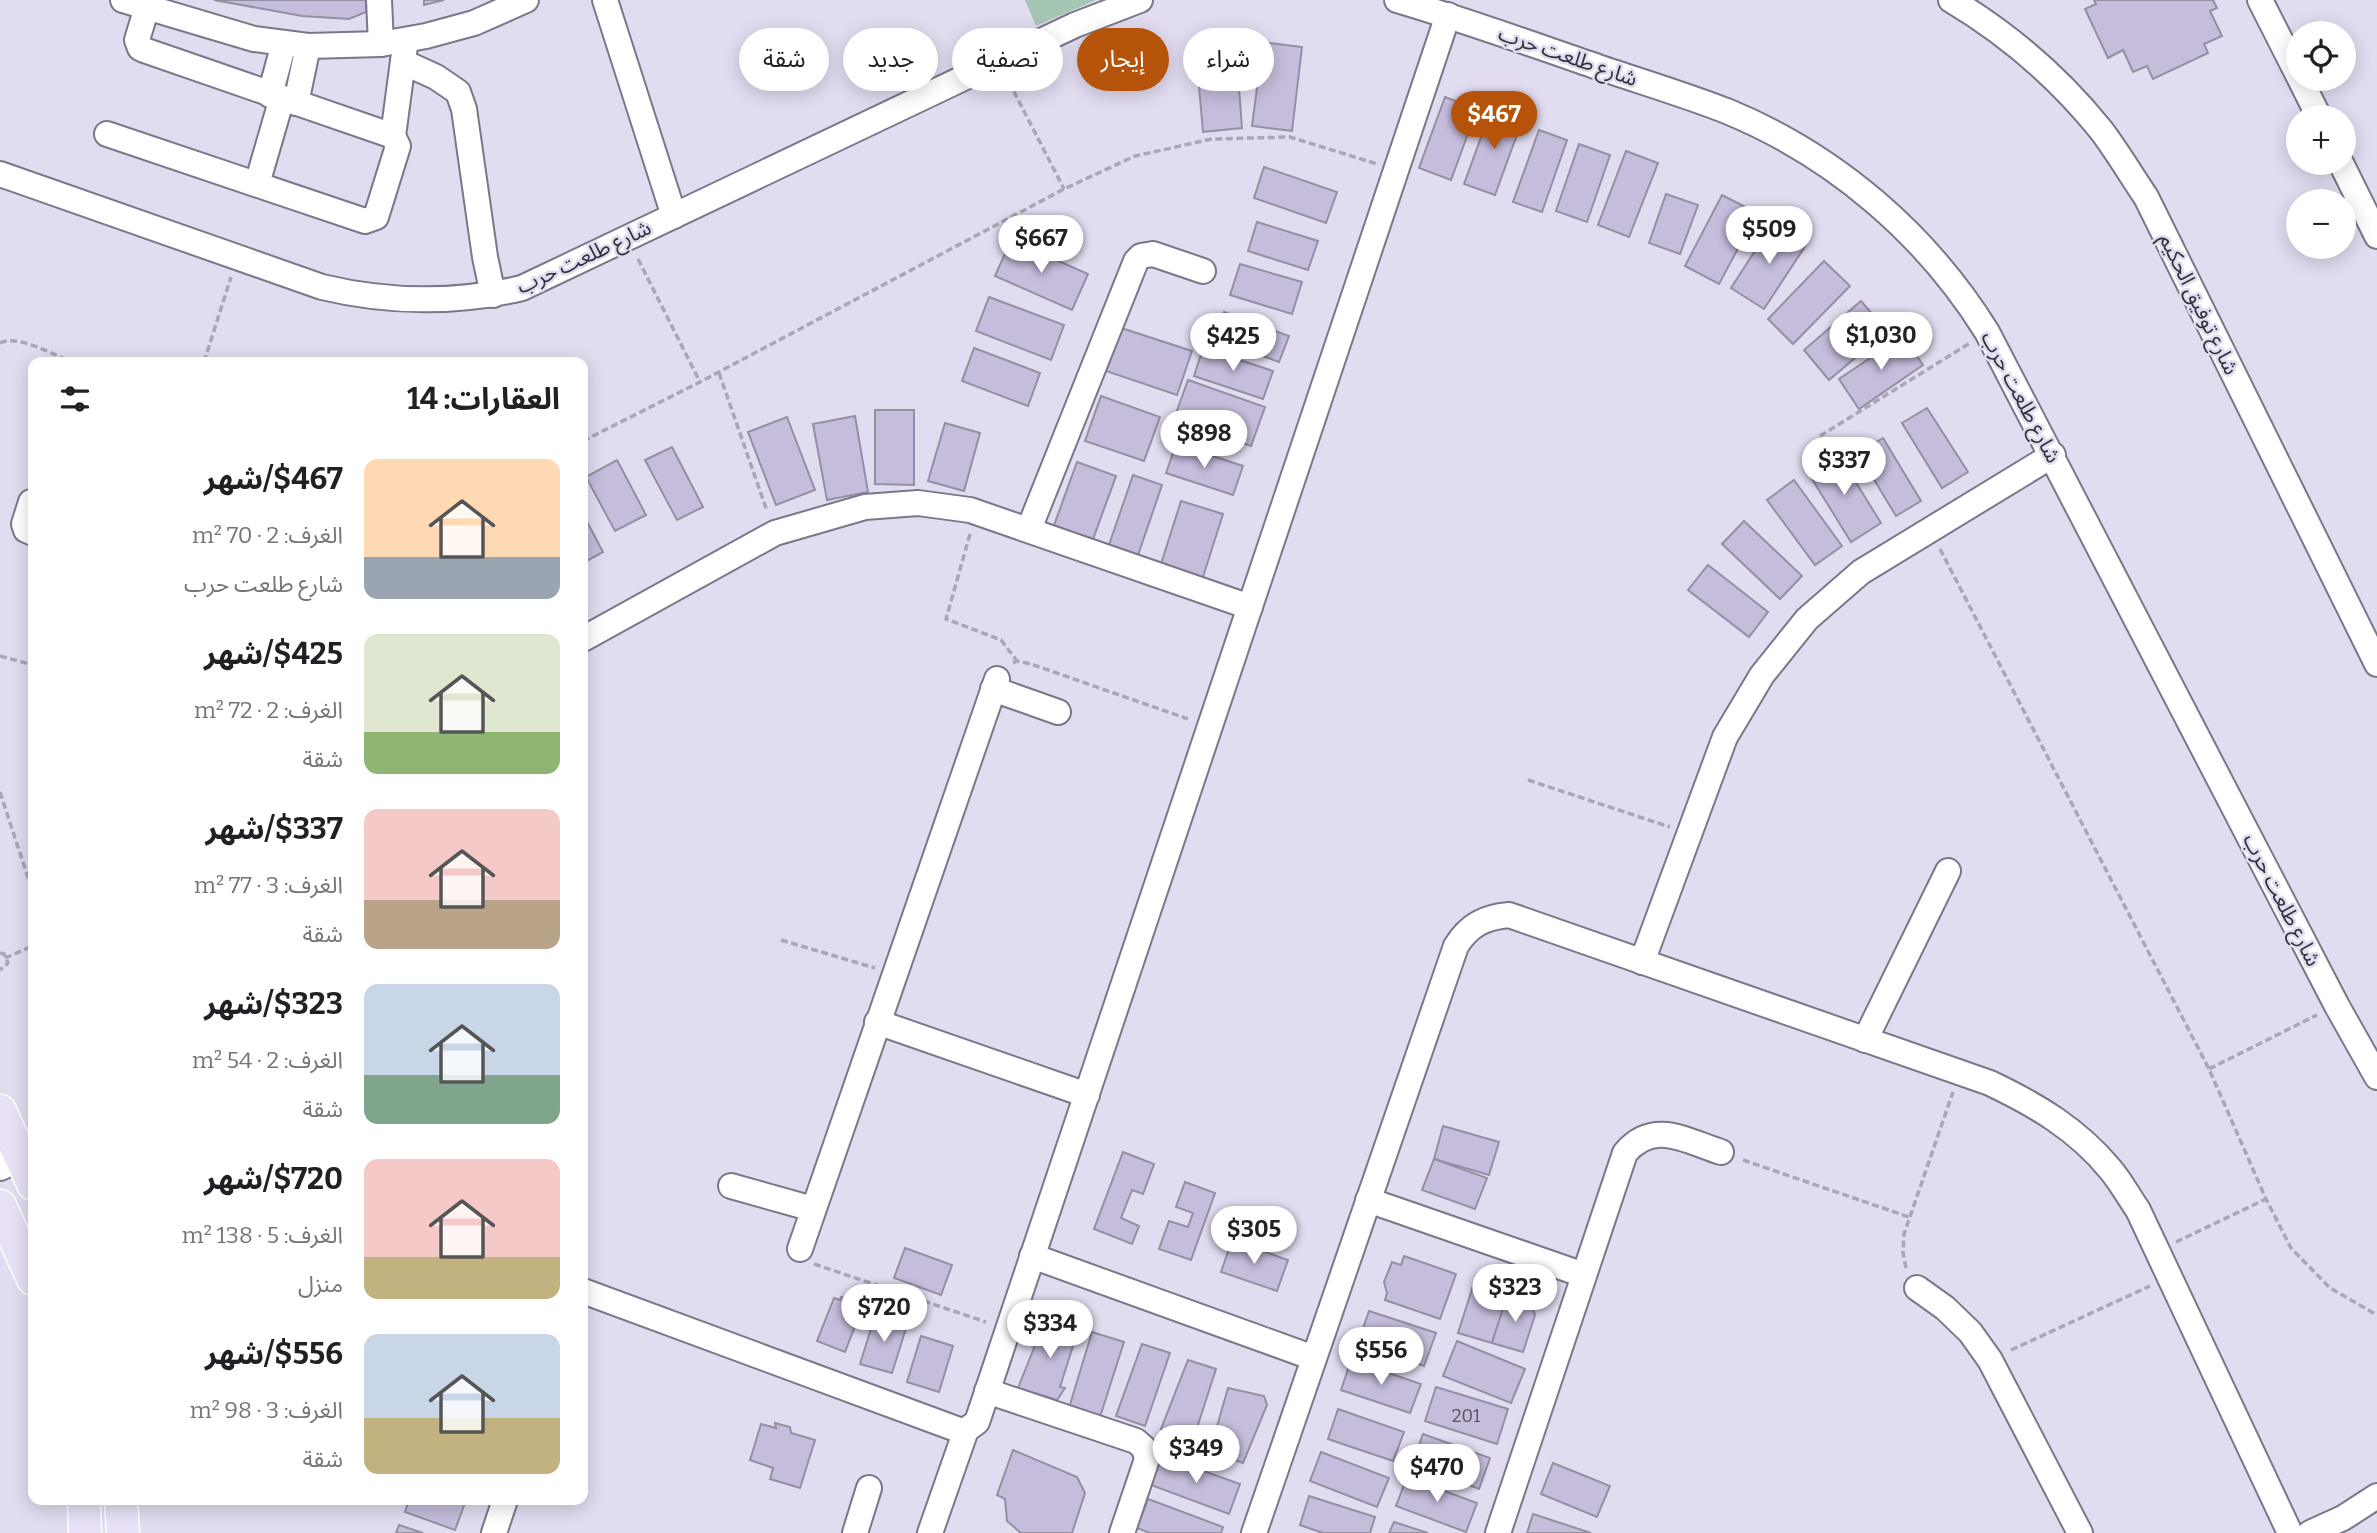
<!DOCTYPE html>
<html lang="ar">
<meta charset="utf-8">
<style>
body{margin:0;font-family:Bitter,"Noto Sans Arabic",serif;background:#f6f6f6;color:#202124;direction:rtl;height:100vh;display:flex;flex-direction:column;font-size:26px;white-space:nowrap}
*{box-sizing:border-box;margin:0}
p{font-size:23px;color:#757577}
.icon{flex:none;width:38px;height:38px;fill:none;stroke:currentColor;stroke-width:2;stroke-linecap:round;stroke-linejoin:round}
.map{position:relative;flex:1;overflow:hidden;direction:ltr}
.side{position:absolute;left:28px;top:357px;width:560px;height:1148px;display:flex;flex-direction:column;background:#fff;border-radius:14px;box-shadow:0 4px 18px #0003;direction:rtl}
.side>*{flex:none}
.top-card{position:absolute;left:609px;top:28px;width:665px;height:63px;direction:rtl;display:flex;gap:14px}
.buttons{position:absolute;left:2286px;top:21px;display:grid;gap:14px}
.buttons a{display:grid;place-items:center;width:70px;height:70px;border-radius:50%;background:#fff;box-shadow:0 4px 18px #0003;font-size:35px}
.price{position:absolute;translate:-50% -60px;padding:0 16px;border-radius:24px;background:#fff;color:#222;font-size:23px;line-height:46px;filter:drop-shadow(0 2px 4px #0008)}
.price::after{content:'';position:absolute;left:50%;top:42px;width:21px;height:16px;margin-left:-10px;background:inherit;clip-path:polygon(0 0,100% 0,50% 100%)}
.price.selected{background:#b45309;color:#fff}
ul{padding:0;list-style:none}
li{display:flex;align-items:center;gap:21px;height:175px;padding:0 28px}
li span{display:grid;place-items:center;flex:none;width:196px;height:140px;border-radius:14px;color:#555}
li>.icon{margin-inline-start:auto}
span .icon{width:84px;height:84px;fill:#fffc;stroke-width:1}
li b{font-size:30px}
h2{display:flex;justify-content:space-between;align-items:center;height:84px;padding:0 28px;font-size:30px}
.pill{padding:0 24px;border-radius:32px;background:#fff;box-shadow:0 4px 18px #0003;font-size:24px;line-height:63px}
.pill.selected{background:#b45309;color:#fff}
.map>svg:first-child{display:block}
</style>
<div class="map">
<svg width="2377" height="1533" viewBox="0 0 2377 1533">
<rect width="100%" height="100%" fill="#e2dcf1"/>
<!-- green -->
<path fill="#a6c6b4" d="M1025,0H1096L1036,26Z"/>
<!-- building -->
<g fill="#c6bcdc" stroke="#958fa3" stroke-width="2">
<path d="M214,0H366V12L349,19L302,16Z"/>
<path d="M424,0H444L424,5Z"/>
<path d="M2094,0H2213L2217,8L2210,11L2222,36L2204,44L2208,53L2153,79L2147,66L2133,72L2123,50L2108,58L2085,9L2096,4Z"/>
<path d="M1263,42L1302,47L1292,131L1252,126Z"/>
<path d="M1236,48L1242,128L1203,132L1196,52Z"/>
<path d="M1445,97L1477,109L1451,180L1419,168Z"/>
<path d="M1492,107L1523,118L1495,195L1464,184Z"/>
<path d="M1539,130L1567,140L1542,212L1513,202Z"/>
<path d="M1579,144L1610,155L1587,222L1556,211Z"/>
<path d="M1626,151L1658,163L1629,237L1598,225Z"/>
<path d="M1264,167L1337,192L1326,223L1254,198Z"/>
<path d="M1666,194L1698,205L1680,254L1649,243Z"/>
<path d="M1722,195L1757,213L1719,284L1685,266Z"/>
<path d="M1257,222L1318,241L1308,270L1248,251Z"/>
<path d="M1773,223L1806,245L1764,309L1731,288Z"/>
<path d="M1011,240L1088,274L1072,310L995,276Z"/>
<path d="M1824,261L1850,286L1793,344L1768,319Z"/>
<path d="M1240,264L1302,282L1292,314L1230,295Z"/>
<path d="M989,297L1064,325L1051,360L976,331Z"/>
<path d="M1861,301L1887,331L1829,380L1804,350Z"/>
<path d="M1224,312L1289,336L1279,362L1214,338Z"/>
<path d="M1115,326L1192,351L1177,395L1100,369Z"/>
<path d="M1903,336L1923,365L1859,409L1839,379Z"/>
<path d="M974,348L1040,373L1028,406L962,381Z"/>
<path d="M1203,348L1273,371L1263,399L1194,376Z"/>
<path d="M1188,380L1265,407L1251,446L1174,419Z"/>
<path d="M1101,396L1160,417L1144,461L1085,441Z"/>
<path d="M1927,408L1968,472L1942,488L1902,423Z"/>
<path d="M875,410H914V485L875,484Z"/>
<path d="M855,416L868,492L827,500L813,424Z"/>
<path d="M787,417L815,490L776,505L748,432Z"/>
<path d="M945,423L980,433L964,491L928,481Z"/>
<path d="M1883,438L1921,501L1896,516L1858,453Z"/>
<path d="M1176,444L1243,466L1233,495L1166,473Z"/>
<path d="M672,447L703,507L677,520L645,460Z"/>
<path d="M1837,452L1881,523L1851,542L1807,471Z"/>
<path d="M617,460L646,515L615,531L586,477Z"/>
<path d="M1077,462L1116,476L1092,542L1053,528Z"/>
<path d="M1133,475L1162,485L1137,558L1108,548Z"/>
<path d="M1794,480L1842,546L1815,565L1767,500Z"/>
<path d="M1181,501L1223,514L1202,580L1160,567Z"/>
<path d="M583,514L603,552L583,563Z"/>
<path d="M1744,521L1802,576L1780,599L1722,544Z"/>
<path d="M1708,565L1768,612L1749,637L1688,590Z"/>
<path d="M1443,1126L1499,1142L1489,1175L1434,1159Z"/>
<path d="M1123,1152L1154,1164L1143,1194L1132,1190L1121,1218L1139,1226L1132,1244L1094,1229Z"/>
<path d="M1434,1159L1487,1178L1475,1209L1422,1190Z"/>
<path d="M1185,1182L1215,1193L1191,1260L1159,1249L1169,1221L1188,1227L1193,1213L1176,1207Z"/>
<path d="M1232,1240L1288,1260L1277,1291L1221,1272Z"/>
<path d="M905,1248L952,1265L941,1295L894,1278Z"/>
<path d="M1404,1256L1456,1274L1440,1319L1385,1300L1387,1293L1384,1282L1392,1262L1401,1265Z"/>
<path d="M1474,1283L1503,1292L1507,1296L1492,1343L1458,1333Z"/>
<path d="M1507,1296L1519,1300L1520,1296L1530,1299L1535,1315L1523,1352L1492,1343Z"/>
<path d="M841,1297L863,1305L845,1352L817,1341L834,1298L840,1300Z"/>
<path d="M1369,1311L1436,1333L1424,1366L1358,1343Z"/>
<path d="M875,1316L907,1325L892,1373L860,1364Z"/>
<path d="M1052,1321L1079,1327L1060,1387L1065,1388L1057,1400L1018,1388L1044,1323Z"/>
<path d="M1092,1332L1124,1342L1100,1417L1069,1408Z"/>
<path d="M921,1336L953,1346L939,1392L907,1382Z"/>
<path d="M1457,1341L1525,1369L1511,1403L1443,1376Z"/>
<path d="M1142,1344L1170,1353L1145,1426L1116,1416Z"/>
<path d="M1188,1360L1216,1369L1196,1431L1200,1435L1194,1446L1161,1429Z"/>
<path d="M1351,1360L1421,1384L1410,1413L1341,1390Z"/>
<path d="M1436,1387L1508,1409L1497,1444L1425,1421Z"/>
<path d="M1228,1388L1264,1396L1267,1405L1243,1463L1210,1451Z"/>
<path d="M1338,1409L1404,1432L1393,1461L1328,1439Z"/>
<path d="M775,1423L790,1427L791,1433L815,1440L800,1488L770,1479L773,1468L750,1460L761,1424L776,1428Z"/>
<path d="M1423,1434L1490,1458L1479,1489L1412,1464Z"/>
<path d="M1013,1450L1077,1477L1085,1493L1072,1533H1021L1007,1521L1005,1499L997,1495Z"/>
<path d="M1321,1452L1389,1478L1377,1507L1310,1481Z"/>
<path d="M1162,1456L1240,1484L1229,1514L1151,1485Z"/>
<path d="M1553,1463L1610,1486L1597,1517L1541,1494Z"/>
<path d="M1407,1477L1477,1503L1466,1532L1396,1506Z"/>
<path d="M1309,1496L1375,1517L1370,1533H1323L1300,1525Z"/>
<path d="M1148,1499L1223,1527L1221,1533H1150L1137,1528Z"/>
<path d="M409,1500H466L455,1530L405,1512Z"/>
<path d="M1533,1514L1591,1533H1527Z"/>
<path d="M1394,1522L1428,1533H1389Z"/>
<path d="M399,1525L423,1533H396Z"/>
</g>
<g fill="none" stroke-linecap="round" stroke-linejoin="round">
<defs>
<g id="minor">
<path d="M123,0L254,39L308,46L381,44L426,36L474,23L526,0"/>
<path d="M379,0L381,44"/>
<path d="M605,0L674,216"/>
<path d="M1397,0C1465,20 1531,44 1598,67C1642,82 1686,95 1729,112C1835,156 1926,234 1987,332L2337,1006L2377,1077"/>
<path d="M1951,0C2008,34 2059,78 2101,130C2117,151 2131,175 2146,197L2377,664"/>
<path d="M2260,0L2298,75"/>
<path d="M403,62L436,77L458,92L464,109L485,257L493,295"/>
<path d="M2300,79L2319,117"/>
<path d="M270,95L284,43"/>
<path d="M296,103L308,46"/>
<path d="M107,134L365,221L376,217L398,146L393,136L144,50L140,48L137,40L147,7"/>
<path d="M393,136L405,46"/>
<path d="M2341,163L2377,236"/>
<path d="M0,174L322,287C389,303 454,304 522,288L1075,25L1140,0"/>
<path d="M257,184L282,98"/>
<path d="M31,502L24,524L26,530L33,533"/>
<path d="M1029,529L1136,261L1141,256L1153,254L1203,271"/>
<path d="M583,639L775,533L865,507L918,503L970,510L1250,607"/>
<path d="M993,689L1058,712"/>
<path d="M1642,962L1725,737L1762,675L1807,619L1861,572L2053,455"/>
<path d="M877,1022L1087,1095"/>
<path d="M1865,1040L1948,871"/>
<path d="M0,1168L33,1153"/>
<path d="M731,1186L813,1209"/>
<path d="M1368,1200L1584,1275"/>
<path d="M800,1249L997,679"/>
<path d="M1032,1256L1314,1358"/>
<path d="M1917,1288L1945,1308L1970,1332L1990,1360L2080,1533"/>
<path d="M583,1291L959,1430H966L977,1422L1448,15"/>
<path d="M987,1391L1136,1441L1144,1448L1147,1459L1122,1533"/>
<path d="M494,1533L505,1500"/>
<path d="M855,1533L869,1488"/>
<path d="M930,1533L966,1430"/>
<path d="M1254,1533L1456,946C1469,925 1485,917 1509,915L1990,1083C2036,1105 2077,1129 2110,1169C2121,1182 2129,1197 2138,1210L2290,1533"/>
<path d="M1498,1533L1625,1153C1654,1119 1686,1141 1721,1152"/>
<path d="M2310,1533L2343,1518L2377,1496"/>
</g>
<g id="major">
<path d="M0,1111L33,1184"/>
<path d="M0,1206L33,1279"/>
<path d="M84,1500L85,1533"/>
<path d="M121,1500L123,1533"/>
</g>
</defs>
<!-- minor casing -->
<use href="#minor" stroke="#7c768a" stroke-width="28"/>
<!-- major casing -->
<use href="#major" stroke="#fff" stroke-width="35"/>
<!-- path -->
<g stroke="#aaa5b7" stroke-width="3.5" stroke-dasharray="7 3.5" stroke-linecap="butt">
<path d="M1009,82L1064,189"/>
<path d="M638,259L700,382"/>
<path d="M0,343C19,334 53,355 72,362"/>
<path d="M204,362L231,277"/>
<path d="M719,373L767,511"/>
<path d="M1820,436L1970,343"/>
<path d="M583,441L700,382L1064,189L1135,156L1212,139L1290,137L1377,164"/>
<path d="M970,534L946,619L1001,640L1017,661"/>
<path d="M1940,549L2209,1069L2266,1199L2291,1248L2330,1288L2377,1315"/>
<path d="M0,656L33,665"/>
<path d="M1013,663L1017,661L1031,664L1188,719"/>
<path d="M1528,780L1670,827"/>
<path d="M0,792L33,893"/>
<path d="M781,940L875,968"/>
<path d="M0,953L4,954L8,963L0,970"/>
<path d="M5,958L33,946"/>
<path d="M2209,1069L2317,1015"/>
<path d="M1743,1160L1909,1217"/>
<path d="M2176,1242L2266,1199"/>
<path d="M814,1264L986,1322"/>
<path d="M1906,1268L1903,1253L1904,1234L1953,1092"/>
<path d="M2011,1350L2150,1286"/>
</g>
<!-- minor -->
<use href="#minor" stroke="#fff" stroke-width="24"/>
<!-- major -->
<use href="#major" stroke="#e7e0f7" stroke-width="32"/>
</g>
<g text-anchor="middle" stroke-width="5" stroke-linejoin="round" paint-order="stroke">
<!-- number labels -->
<g font-size="18" fill="#585362">
<text x="1466" y="1422">201</text>
</g>
<!-- street labels -->
<g font-size="21" fill="#333039" stroke="#e2dcf1">
<text transform="translate(1568 56) rotate(19)" y="7">شارع طلعت حرب</text>
<text transform="translate(584 257) rotate(-25)" y="7">شارع طلعت حرب</text>
<text transform="translate(2199 304) rotate(64)" y="7">شارع توفيق الحكيم</text>
<text transform="translate(2021 397) rotate(62)" y="7">شارع طلعت حرب</text>
<text transform="translate(2282 900) rotate(63)" y="7">شارع طلعت حرب</text>
</g>
</g>
</svg>
<div class="buttons">
<a><svg class="icon" aria-label="locate" viewBox="0 0 24 24"><circle cx="12" cy="12" r="6"/><path d="M12 2v4M12 18v4M2 12h4M18 12h4"/></svg></a>
<a>+</a>
<a>−</a>
</div>
<b class="price selected" style="left:1494px;top:151px">$467</b>
<b class="price" style="left:1769px;top:266px">$509</b>
<b class="price" style="left:1041px;top:275px">$667</b>
<b class="price" style="left:1881px;top:372px">$1,030</b>
<b class="price" style="left:1233px;top:373px">$425</b>
<b class="price" style="left:1204px;top:470px">$898</b>
<b class="price" style="left:1844px;top:497px">$337</b>
<b class="price" style="left:1254px;top:1266px">$305</b>
<b class="price" style="left:1515px;top:1324px">$323</b>
<b class="price" style="left:884px;top:1344px">$720</b>
<b class="price" style="left:1050px;top:1360px">$334</b>
<b class="price" style="left:1381px;top:1387px">$556</b>
<b class="price" style="left:1196px;top:1485px">$349</b>
<b class="price" style="left:1437px;top:1504px">$470</b>
<div class="top-card">
<a class="pill">شراء</a>
<a class="pill selected">إيجار</a>
<a class="pill">تصفية</a>
<a class="pill">جديد</a>
<a class="pill">شقة</a>
</div>
<section class="side">
<h2>العقارات: 14<svg class="icon" aria-label="filters" viewBox="0 0 24 24"><path d="M4 7h16M4 17h16"/><circle cx="9" cy="7" r="2"/><circle cx="15" cy="17" r="2"/></svg></h2>
<ul>
<li><span style="background:linear-gradient(#ffd9b3 70%,#9aa5b1 0)"><svg class="icon" aria-label="home" viewBox="0 0 24 24"><path d="M3 11l9-7 9 7M6 9v11h12V9"/></svg></span><div><b>$467/شهر</b><p>الغرف: 2 · 70 m²</p><p>شارع طلعت حرب</p></div></li>
<li><span style="background:linear-gradient(#dfe7d0 70%,#8fb573 0)"><svg class="icon" aria-label="home" viewBox="0 0 24 24"><path d="M3 11l9-7 9 7M6 9v11h12V9"/></svg></span><div><b>$425/شهر</b><p>الغرف: 2 · 72 m²</p><p>شقة</p></div></li>
<li><span style="background:linear-gradient(#f6c9c9 65%,#b9a48a 0)"><svg class="icon" aria-label="home" viewBox="0 0 24 24"><path d="M3 11l9-7 9 7M6 9v11h12V9"/></svg></span><div><b>$337/شهر</b><p>الغرف: 3 · 77 m²</p><p>شقة</p></div></li>
<li><span style="background:linear-gradient(#c9d6e8 65%,#7fa58c 0)"><svg class="icon" aria-label="home" viewBox="0 0 24 24"><path d="M3 11l9-7 9 7M6 9v11h12V9"/></svg></span><div><b>$323/شهر</b><p>الغرف: 2 · 54 m²</p><p>شقة</p></div></li>
<li><span style="background:linear-gradient(#f6c9c9 70%,#c2b280 0)"><svg class="icon" aria-label="home" viewBox="0 0 24 24"><path d="M3 11l9-7 9 7M6 9v11h12V9"/></svg></span><div><b>$720/شهر</b><p>الغرف: 5 · 138 m²</p><p>منزل</p></div></li>
<li><span style="background:linear-gradient(#c9d6e8 60%,#c2b280 0)"><svg class="icon" aria-label="home" viewBox="0 0 24 24"><path d="M3 11l9-7 9 7M6 9v11h12V9"/></svg></span><div><b>$556/شهر</b><p>الغرف: 3 · 98 m²</p><p>شقة</p></div></li>
</ul>
</section>
</div>
